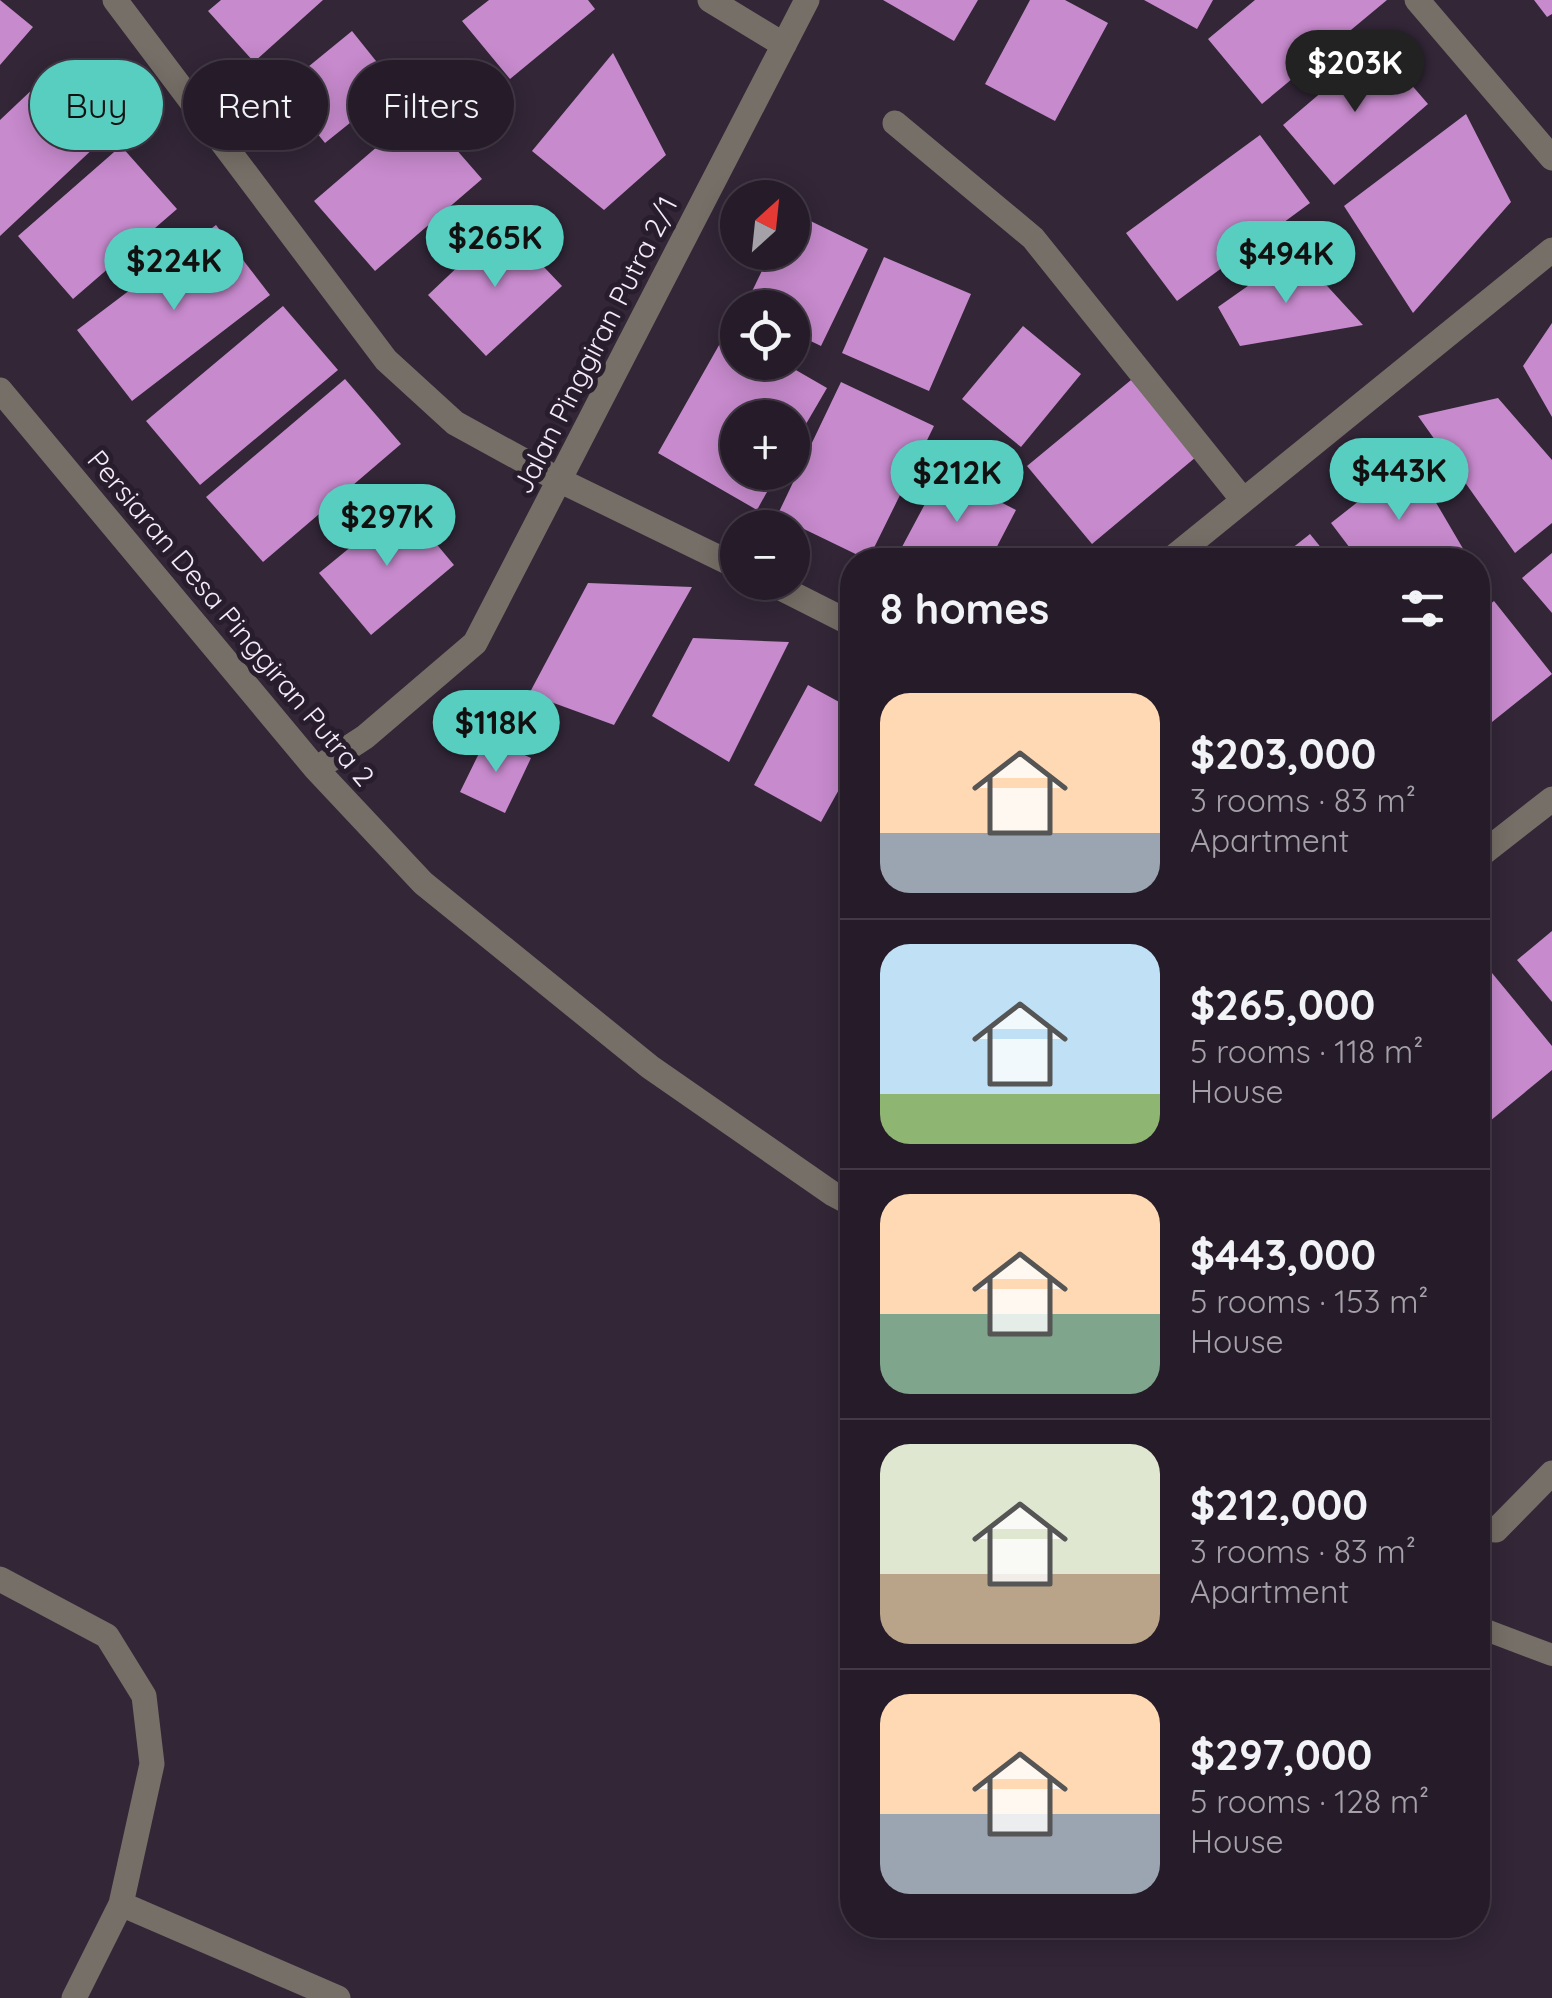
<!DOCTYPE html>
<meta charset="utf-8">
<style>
body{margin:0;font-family:Quicksand,sans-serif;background:#322935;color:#f1f3f6;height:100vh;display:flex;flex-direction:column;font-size:38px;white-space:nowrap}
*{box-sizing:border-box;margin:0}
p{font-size:32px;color:#a4a1a8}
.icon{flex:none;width:55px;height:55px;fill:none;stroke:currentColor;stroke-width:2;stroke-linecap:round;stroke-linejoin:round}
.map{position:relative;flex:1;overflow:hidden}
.drawer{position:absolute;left:840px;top:548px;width:650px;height:1390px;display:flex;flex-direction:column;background:#261c29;border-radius:40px;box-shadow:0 5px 25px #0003,0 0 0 2px #423a46}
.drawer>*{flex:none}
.banner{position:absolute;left:30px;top:60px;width:660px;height:90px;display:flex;gap:20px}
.needle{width:65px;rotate:27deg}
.buttons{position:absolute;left:720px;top:180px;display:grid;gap:20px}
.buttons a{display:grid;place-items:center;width:90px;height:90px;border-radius:50%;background:#261c29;box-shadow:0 5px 25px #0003,0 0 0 2px #423a46;font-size:50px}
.price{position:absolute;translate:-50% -85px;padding:0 22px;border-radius:35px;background:#58cec0;color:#111;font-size:32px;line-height:65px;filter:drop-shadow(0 2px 5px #0008)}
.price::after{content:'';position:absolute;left:50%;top:60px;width:30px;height:22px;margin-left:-15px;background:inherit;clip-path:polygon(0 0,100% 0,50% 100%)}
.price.active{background:#222;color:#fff}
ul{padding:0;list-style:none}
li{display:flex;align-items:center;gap:30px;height:250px;padding:0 40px}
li+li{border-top:2px solid #423a46}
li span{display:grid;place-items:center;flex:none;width:280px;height:200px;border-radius:30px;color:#555}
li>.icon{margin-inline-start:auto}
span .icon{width:120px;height:120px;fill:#fffc;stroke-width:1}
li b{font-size:42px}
h2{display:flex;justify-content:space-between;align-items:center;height:120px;padding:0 40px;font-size:42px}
.pill{padding:0 35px;border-radius:45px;background:#261c29;box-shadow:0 5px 25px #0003,0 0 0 2px #423a46;font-size:35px;line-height:90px}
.pill.active{background:#58cec0;color:#111}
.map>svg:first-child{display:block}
.building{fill:#c78acd}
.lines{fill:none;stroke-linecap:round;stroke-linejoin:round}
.service{stroke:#766f67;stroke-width:22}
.minor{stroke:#766f67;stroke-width:25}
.labels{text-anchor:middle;stroke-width:10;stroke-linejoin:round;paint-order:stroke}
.street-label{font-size:28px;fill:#f3ebf7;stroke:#281d2d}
</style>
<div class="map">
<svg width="1552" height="1998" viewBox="0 0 1552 1998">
<rect width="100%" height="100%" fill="#322637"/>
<!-- building -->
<path class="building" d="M0 0 33 27 0 65Z
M221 0H323L254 62 208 11Z
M489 0H588L595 9 510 79 462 21Z
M883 0H978L954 41Z
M1030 0H1065L1108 23 1055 121 985 84Z
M1144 0H1213L1197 29Z
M1255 0H1387L1262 104 1208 39Z
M1534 0H1552V14L1547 17Z
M352 31 396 86 325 143 281 89Z
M1377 45 1428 104 1334 185 1283 125Z
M613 53 666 155 604 210 532 151Z
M55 68 113 130 0 236V120Z
M421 109 482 179 375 271 314 201Z
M1466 114 1511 202 1413 313 1344 206Z
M1260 135 1310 203 1177 301 1126 233Z
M121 146 177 209 73 299 18 236Z
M792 212 868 249 821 346 792 332V308H744L771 252H792Z
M503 224 562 286 486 356 428 295Z
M216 225 270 295 132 401 77 330Z
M1296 252 1363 325 1240 346 1218 307Z
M884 257 971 294 929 391 842 353Z
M283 306 338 370 200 485 146 421Z
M1552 323V417L1523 366Z
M1023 326 1081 374 1021 447 962 399Z
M727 331 738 337V362H782L827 388 792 448V418H738V472H778L757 510 658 453Z
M345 379 401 444 263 562 206 497Z
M1131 380 1196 457 1092 544 1027 466Z
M841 382 934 426 868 560 777 516Z
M1498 398 1552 460V523L1515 553 1418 416Z
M1411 460 1465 552 1459 560H1359L1331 523Z
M942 472 1016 510 990 560H895Z
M403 504 454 565 371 635 319 573Z
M1310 534 1331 560H1277Z
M1552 553V613L1522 578Z
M588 583 692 587 614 725 529 694Z
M1494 601 1552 674 1492 722 1478 704V614Z
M693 638 789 642 729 762 652 716Z
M808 685 852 709V766L821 822 754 785Z
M487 737 531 758 505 813 460 792Z
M1552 931V1002L1517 960Z
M1492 973 1552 1046V1070L1490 1121 1478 1105V984Z"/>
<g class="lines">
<!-- service -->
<path class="service" d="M1478 1627 1552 1655"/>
<!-- minor -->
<path class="minor" d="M115 0 386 360 455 423 559 480 738 567
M710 0 784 45
M1417 0 1552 158
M895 123 1033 238 1243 500
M0 390 316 769 423 883 650 1067 833 1194 852 1204
M1170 560 1552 250
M769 582 852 624
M316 769 365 737 475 643 807 0
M1478 857 1552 799
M1478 1528 1496 1530 1552 1473
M0 1579 107 1636 144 1696 152 1764 121 1904 74 1998
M121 1904 338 1998"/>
</g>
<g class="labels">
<!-- street labels -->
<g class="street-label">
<text transform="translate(595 345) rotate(-63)" y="10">Jalan Pinggiran Putra 2/1</text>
<text transform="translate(231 618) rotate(50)" y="10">Persiaran Desa Pinggiran Putra 2</text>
</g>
</g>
</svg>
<div class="buttons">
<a><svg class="needle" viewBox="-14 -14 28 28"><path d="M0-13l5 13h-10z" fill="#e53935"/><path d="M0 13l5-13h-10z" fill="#a4a1a8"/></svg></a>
<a><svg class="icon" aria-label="locate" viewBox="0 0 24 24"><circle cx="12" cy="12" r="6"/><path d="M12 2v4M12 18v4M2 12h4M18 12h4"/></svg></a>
<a>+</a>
<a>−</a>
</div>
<b class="price active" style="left:1355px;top:115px">$203K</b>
<b class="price" style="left:495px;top:290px">$265K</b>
<b class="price" style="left:1286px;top:306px">$494K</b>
<b class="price" style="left:174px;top:313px">$224K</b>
<b class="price" style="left:1399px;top:523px">$443K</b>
<b class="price" style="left:957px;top:525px">$212K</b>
<b class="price" style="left:387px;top:569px">$297K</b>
<b class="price" style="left:496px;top:775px">$118K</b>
<div class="banner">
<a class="pill active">Buy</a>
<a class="pill">Rent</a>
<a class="pill">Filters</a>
</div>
<section class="drawer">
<h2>8 homes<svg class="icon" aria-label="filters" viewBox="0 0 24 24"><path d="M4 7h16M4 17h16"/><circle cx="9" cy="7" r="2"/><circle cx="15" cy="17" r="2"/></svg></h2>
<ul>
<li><span style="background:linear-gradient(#ffd9b3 70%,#9aa5b1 0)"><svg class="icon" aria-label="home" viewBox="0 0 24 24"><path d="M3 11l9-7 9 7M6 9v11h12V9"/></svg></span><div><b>$203,000</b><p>3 rooms · 83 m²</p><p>Apartment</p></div></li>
<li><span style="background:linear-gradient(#bfe0f5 75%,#8fb573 0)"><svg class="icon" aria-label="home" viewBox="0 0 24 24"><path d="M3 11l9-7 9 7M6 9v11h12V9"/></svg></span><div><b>$265,000</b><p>5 rooms · 118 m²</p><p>House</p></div></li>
<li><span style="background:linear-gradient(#ffd9b3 60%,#7fa58c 0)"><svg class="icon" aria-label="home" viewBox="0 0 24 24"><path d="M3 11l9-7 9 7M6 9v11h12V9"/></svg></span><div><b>$443,000</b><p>5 rooms · 153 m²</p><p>House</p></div></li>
<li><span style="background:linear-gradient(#dfe7d0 65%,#b9a48a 0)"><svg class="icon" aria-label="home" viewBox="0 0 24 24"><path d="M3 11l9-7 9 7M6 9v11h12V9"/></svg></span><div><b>$212,000</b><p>3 rooms · 83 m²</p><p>Apartment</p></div></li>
<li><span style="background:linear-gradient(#ffd9b3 60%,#9aa5b1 0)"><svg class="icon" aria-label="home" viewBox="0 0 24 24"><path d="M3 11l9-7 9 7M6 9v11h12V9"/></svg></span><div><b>$297,000</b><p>5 rooms · 128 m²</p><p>House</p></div></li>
</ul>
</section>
</div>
